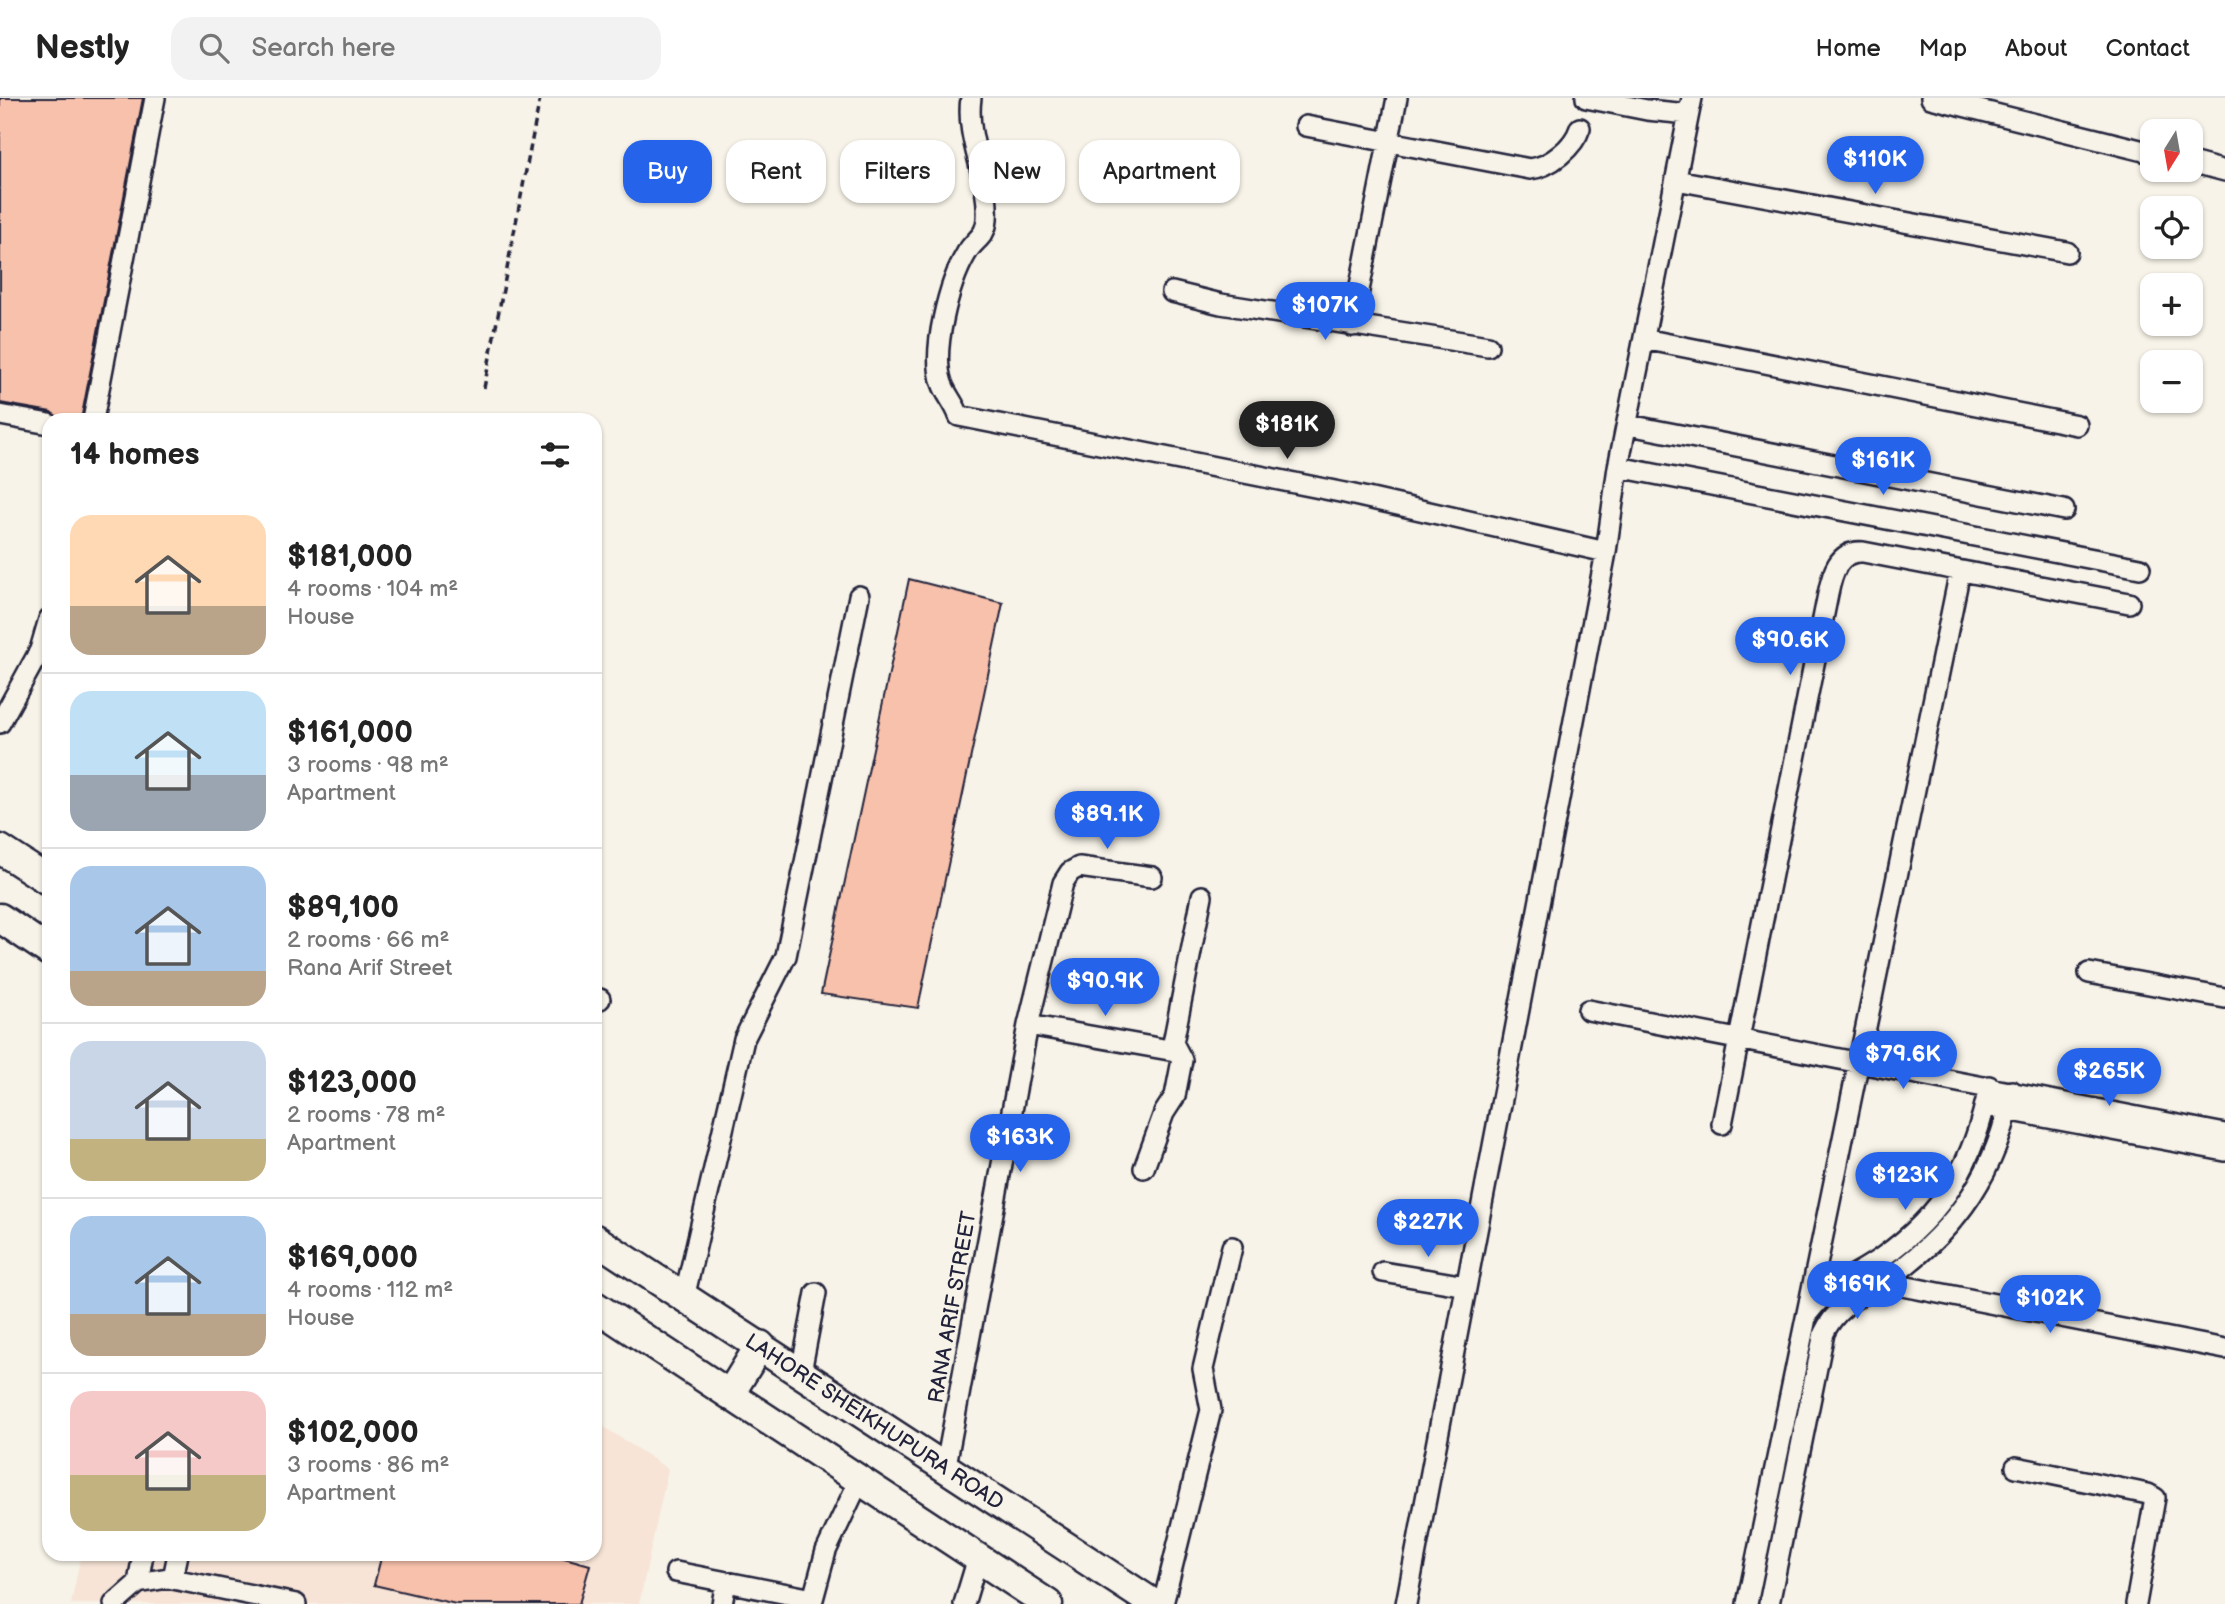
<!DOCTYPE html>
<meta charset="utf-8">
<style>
body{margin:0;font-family:"Balsamiq Sans",sans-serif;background:#f2f2f2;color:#222;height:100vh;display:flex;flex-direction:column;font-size:26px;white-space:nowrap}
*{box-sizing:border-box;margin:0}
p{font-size:23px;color:#767676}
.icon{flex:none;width:38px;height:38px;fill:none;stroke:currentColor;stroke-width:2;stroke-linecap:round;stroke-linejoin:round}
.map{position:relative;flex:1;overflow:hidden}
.side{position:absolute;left:42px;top:315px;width:560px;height:1148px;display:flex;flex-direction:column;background:#fff;border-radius:21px;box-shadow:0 2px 5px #0004}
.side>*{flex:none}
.top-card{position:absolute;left:623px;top:42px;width:665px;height:63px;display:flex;gap:14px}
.needle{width:46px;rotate:191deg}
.controls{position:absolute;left:2140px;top:21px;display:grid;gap:14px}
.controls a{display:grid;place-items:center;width:63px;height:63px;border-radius:14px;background:#fff;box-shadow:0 2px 5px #0004;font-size:35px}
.price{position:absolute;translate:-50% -60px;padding:0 16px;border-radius:24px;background:#2563eb;color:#fff;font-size:23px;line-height:46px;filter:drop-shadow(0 2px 4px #0008)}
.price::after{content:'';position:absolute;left:50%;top:42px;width:21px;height:16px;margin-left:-10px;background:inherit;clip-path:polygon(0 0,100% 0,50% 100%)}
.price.on{background:#222;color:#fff}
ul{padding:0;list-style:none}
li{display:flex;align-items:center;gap:21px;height:175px;padding:0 28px}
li+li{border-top:2px solid #e0e0e0}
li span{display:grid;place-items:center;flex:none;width:196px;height:140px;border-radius:21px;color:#555}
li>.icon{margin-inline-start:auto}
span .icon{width:84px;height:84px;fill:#fffc;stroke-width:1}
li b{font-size:30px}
h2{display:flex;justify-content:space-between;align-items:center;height:84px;padding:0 28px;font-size:30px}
.tag{padding:0 24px;border-radius:21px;background:#fff;box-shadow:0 2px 5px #0004;font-size:24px;line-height:63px}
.tag.on{background:#2563eb;color:#fff}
header{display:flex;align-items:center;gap:42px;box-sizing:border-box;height:98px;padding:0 35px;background:#fff;border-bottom:2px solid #e0e0e0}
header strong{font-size:33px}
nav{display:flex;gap:38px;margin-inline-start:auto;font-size:24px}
.search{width:490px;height:63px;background:#f2f2f2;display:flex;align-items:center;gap:18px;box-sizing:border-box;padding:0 24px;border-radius:21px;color:#767676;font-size:26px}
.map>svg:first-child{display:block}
.built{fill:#f7e4d6}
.building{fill:#f8c1ab;stroke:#22223b;stroke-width:2}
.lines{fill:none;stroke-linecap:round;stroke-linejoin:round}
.minor-casing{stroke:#22223b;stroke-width:24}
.highway-casing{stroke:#22223b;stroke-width:33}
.path{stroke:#22223b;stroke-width:3.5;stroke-dasharray:7 5;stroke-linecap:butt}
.minor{stroke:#f7f3e8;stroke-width:19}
.highway{stroke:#f7f3e8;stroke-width:28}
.labels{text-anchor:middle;stroke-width:5;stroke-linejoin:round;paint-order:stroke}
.street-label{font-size:21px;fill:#22223b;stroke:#f7f3e8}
</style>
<header>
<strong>Nestly</strong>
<div class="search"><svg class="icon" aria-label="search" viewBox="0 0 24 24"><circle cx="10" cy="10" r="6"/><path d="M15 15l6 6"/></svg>Search here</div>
<nav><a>Home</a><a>Map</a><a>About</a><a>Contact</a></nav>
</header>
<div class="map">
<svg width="2225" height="1506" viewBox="0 0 2225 1506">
<rect width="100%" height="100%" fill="#f7f3e8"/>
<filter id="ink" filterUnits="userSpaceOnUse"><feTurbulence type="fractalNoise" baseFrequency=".0143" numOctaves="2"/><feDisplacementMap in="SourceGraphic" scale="14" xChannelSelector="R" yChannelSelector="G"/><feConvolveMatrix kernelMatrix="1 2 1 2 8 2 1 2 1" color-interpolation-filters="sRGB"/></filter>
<g filter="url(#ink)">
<!-- built -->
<path class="built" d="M595 1323 668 1371 639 1506H71L81 1456H595Z"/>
<!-- building -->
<path class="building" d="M0 0H143L81 322H60L51 314 0 305Z
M909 481 1003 505 918 910 821 896Z
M382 1456H550L590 1467 579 1506H456L374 1487Z"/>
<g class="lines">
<defs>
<path id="minor" d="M971 0C965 42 990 80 987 121 986 140 974 141 966 156 949 185 931 253 942 285 946 297 954 304 959 318L1345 395 1606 454
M1586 0 1647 12 1688 16
M1931 0 2152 55
M1306 28 1530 71C1550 69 1574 49 1580 30
M2191 64 2225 73
M1676 82 2067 154
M1172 194 1221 206 1488 248
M1352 228 1397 0
M1644 241 2077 327
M0 317 49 326
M93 322 155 0
M1629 327 2064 412
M1618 369 2140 470
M0 625 40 552 49 521
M2089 875 2225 900
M595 900 600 901
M1588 912 2225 1036
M1028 927 1175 953
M1996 1010 2225 1053
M1722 1026 1828 496C1832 476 1838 452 1863 454L2129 505
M1144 1070 1164 1015 1175 998 1182 962 1173 945 1202 798
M1383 1174 1466 1188
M1882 1184 2225 1251
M684 1200 744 941 786 858 859 498
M1809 1214C1828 1188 1855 1178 1881 1160 1944 1116 1975 1063 1989 988
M801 1274 816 1195
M946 1367 1028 927 1063 785 1070 774 1079 769 1152 779
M2016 1369 2148 1396 2155 1400 2136 1506
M676 1474 813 1501 826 1453 859 1383
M173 1480 178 1456
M138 1485 143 1456
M114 1506 138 1485 168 1480 296 1506
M722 1506 726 1484
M964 1506 978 1460
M1163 1506 1211 1312 1203 1271 1232 1149
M1406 1506 1606 454 1618 369 1692 0
M1747 1506 1960 473
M1769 1506 1824 1235C1838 1205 1867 1195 1893 1177 1959 1129 1997 1072 2012 993"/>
<g id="highway">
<path d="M0 751 49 783"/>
<path d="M0 820 49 853"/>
<path id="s1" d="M595 1141 1154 1506"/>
<path d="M595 1208 1048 1506"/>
<path d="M730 1296 760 1247"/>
</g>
</defs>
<!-- minor casing -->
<use href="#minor" class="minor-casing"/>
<!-- highway casing -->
<use href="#highway" class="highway-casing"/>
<!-- path -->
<path class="path" d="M484 290 540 0"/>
<!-- minor -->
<use href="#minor" class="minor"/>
<!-- highway -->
<use href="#highway" class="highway"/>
</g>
</g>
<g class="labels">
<!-- street labels -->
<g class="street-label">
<text transform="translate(952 1209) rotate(-80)" y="7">RANA ARIF STREET</text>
<text dy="7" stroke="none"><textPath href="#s1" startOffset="334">LAHORE SHEIKHUPURA ROAD</textPath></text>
</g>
</g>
</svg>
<div class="controls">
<a><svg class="needle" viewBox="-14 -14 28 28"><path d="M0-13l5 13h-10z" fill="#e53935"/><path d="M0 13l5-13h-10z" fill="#767676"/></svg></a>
<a><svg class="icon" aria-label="locate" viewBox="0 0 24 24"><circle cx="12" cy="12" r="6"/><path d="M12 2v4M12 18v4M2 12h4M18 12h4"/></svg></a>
<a>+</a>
<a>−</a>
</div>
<b class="price" style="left:1875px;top:98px">$110K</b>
<b class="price" style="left:1325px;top:244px">$107K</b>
<b class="price on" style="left:1287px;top:363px">$181K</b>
<b class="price" style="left:1883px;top:399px">$161K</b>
<b class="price" style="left:1790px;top:579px">$90.6K</b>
<b class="price" style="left:1107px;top:753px">$89.1K</b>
<b class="price" style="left:1105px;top:920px">$90.9K</b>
<b class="price" style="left:1903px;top:993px">$79.6K</b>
<b class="price" style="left:2109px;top:1010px">$265K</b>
<b class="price" style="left:1020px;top:1076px">$163K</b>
<b class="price" style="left:1905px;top:1114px">$123K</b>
<b class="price" style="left:1428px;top:1161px">$227K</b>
<b class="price" style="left:1857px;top:1223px">$169K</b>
<b class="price" style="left:2050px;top:1237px">$102K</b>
<div class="top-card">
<a class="tag on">Buy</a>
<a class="tag">Rent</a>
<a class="tag">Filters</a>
<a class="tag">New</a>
<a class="tag">Apartment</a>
</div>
<section class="side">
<h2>14 homes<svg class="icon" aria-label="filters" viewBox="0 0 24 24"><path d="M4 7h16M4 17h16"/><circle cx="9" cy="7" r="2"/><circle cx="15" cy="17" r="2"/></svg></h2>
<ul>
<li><span style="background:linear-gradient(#ffd9b3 65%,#b9a48a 0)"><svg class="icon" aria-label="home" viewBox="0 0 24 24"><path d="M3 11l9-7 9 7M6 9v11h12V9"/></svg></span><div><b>$181,000</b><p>4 rooms · 104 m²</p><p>House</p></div></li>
<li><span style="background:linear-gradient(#bfe0f5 60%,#9aa5b1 0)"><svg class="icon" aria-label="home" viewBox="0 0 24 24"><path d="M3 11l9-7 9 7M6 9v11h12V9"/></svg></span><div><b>$161,000</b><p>3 rooms · 98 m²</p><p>Apartment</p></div></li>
<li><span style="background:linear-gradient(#a9c7e8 75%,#b9a48a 0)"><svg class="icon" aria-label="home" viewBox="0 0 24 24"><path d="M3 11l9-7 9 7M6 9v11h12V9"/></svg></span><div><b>$89,100</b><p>2 rooms · 66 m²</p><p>Rana Arif Street</p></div></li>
<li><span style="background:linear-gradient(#c9d6e8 70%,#c2b280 0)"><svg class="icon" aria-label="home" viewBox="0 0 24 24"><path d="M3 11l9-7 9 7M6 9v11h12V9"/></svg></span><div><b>$123,000</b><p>2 rooms · 78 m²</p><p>Apartment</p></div></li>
<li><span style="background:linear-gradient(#a9c7e8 70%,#b9a48a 0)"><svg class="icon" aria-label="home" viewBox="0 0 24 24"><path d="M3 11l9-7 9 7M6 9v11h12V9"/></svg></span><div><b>$169,000</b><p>4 rooms · 112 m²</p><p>House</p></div></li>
<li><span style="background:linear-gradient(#f6c9c9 60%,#c2b280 0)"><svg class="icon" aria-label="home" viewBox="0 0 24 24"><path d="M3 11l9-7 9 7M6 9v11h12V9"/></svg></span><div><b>$102,000</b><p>3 rooms · 86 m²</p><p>Apartment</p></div></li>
</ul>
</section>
</div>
